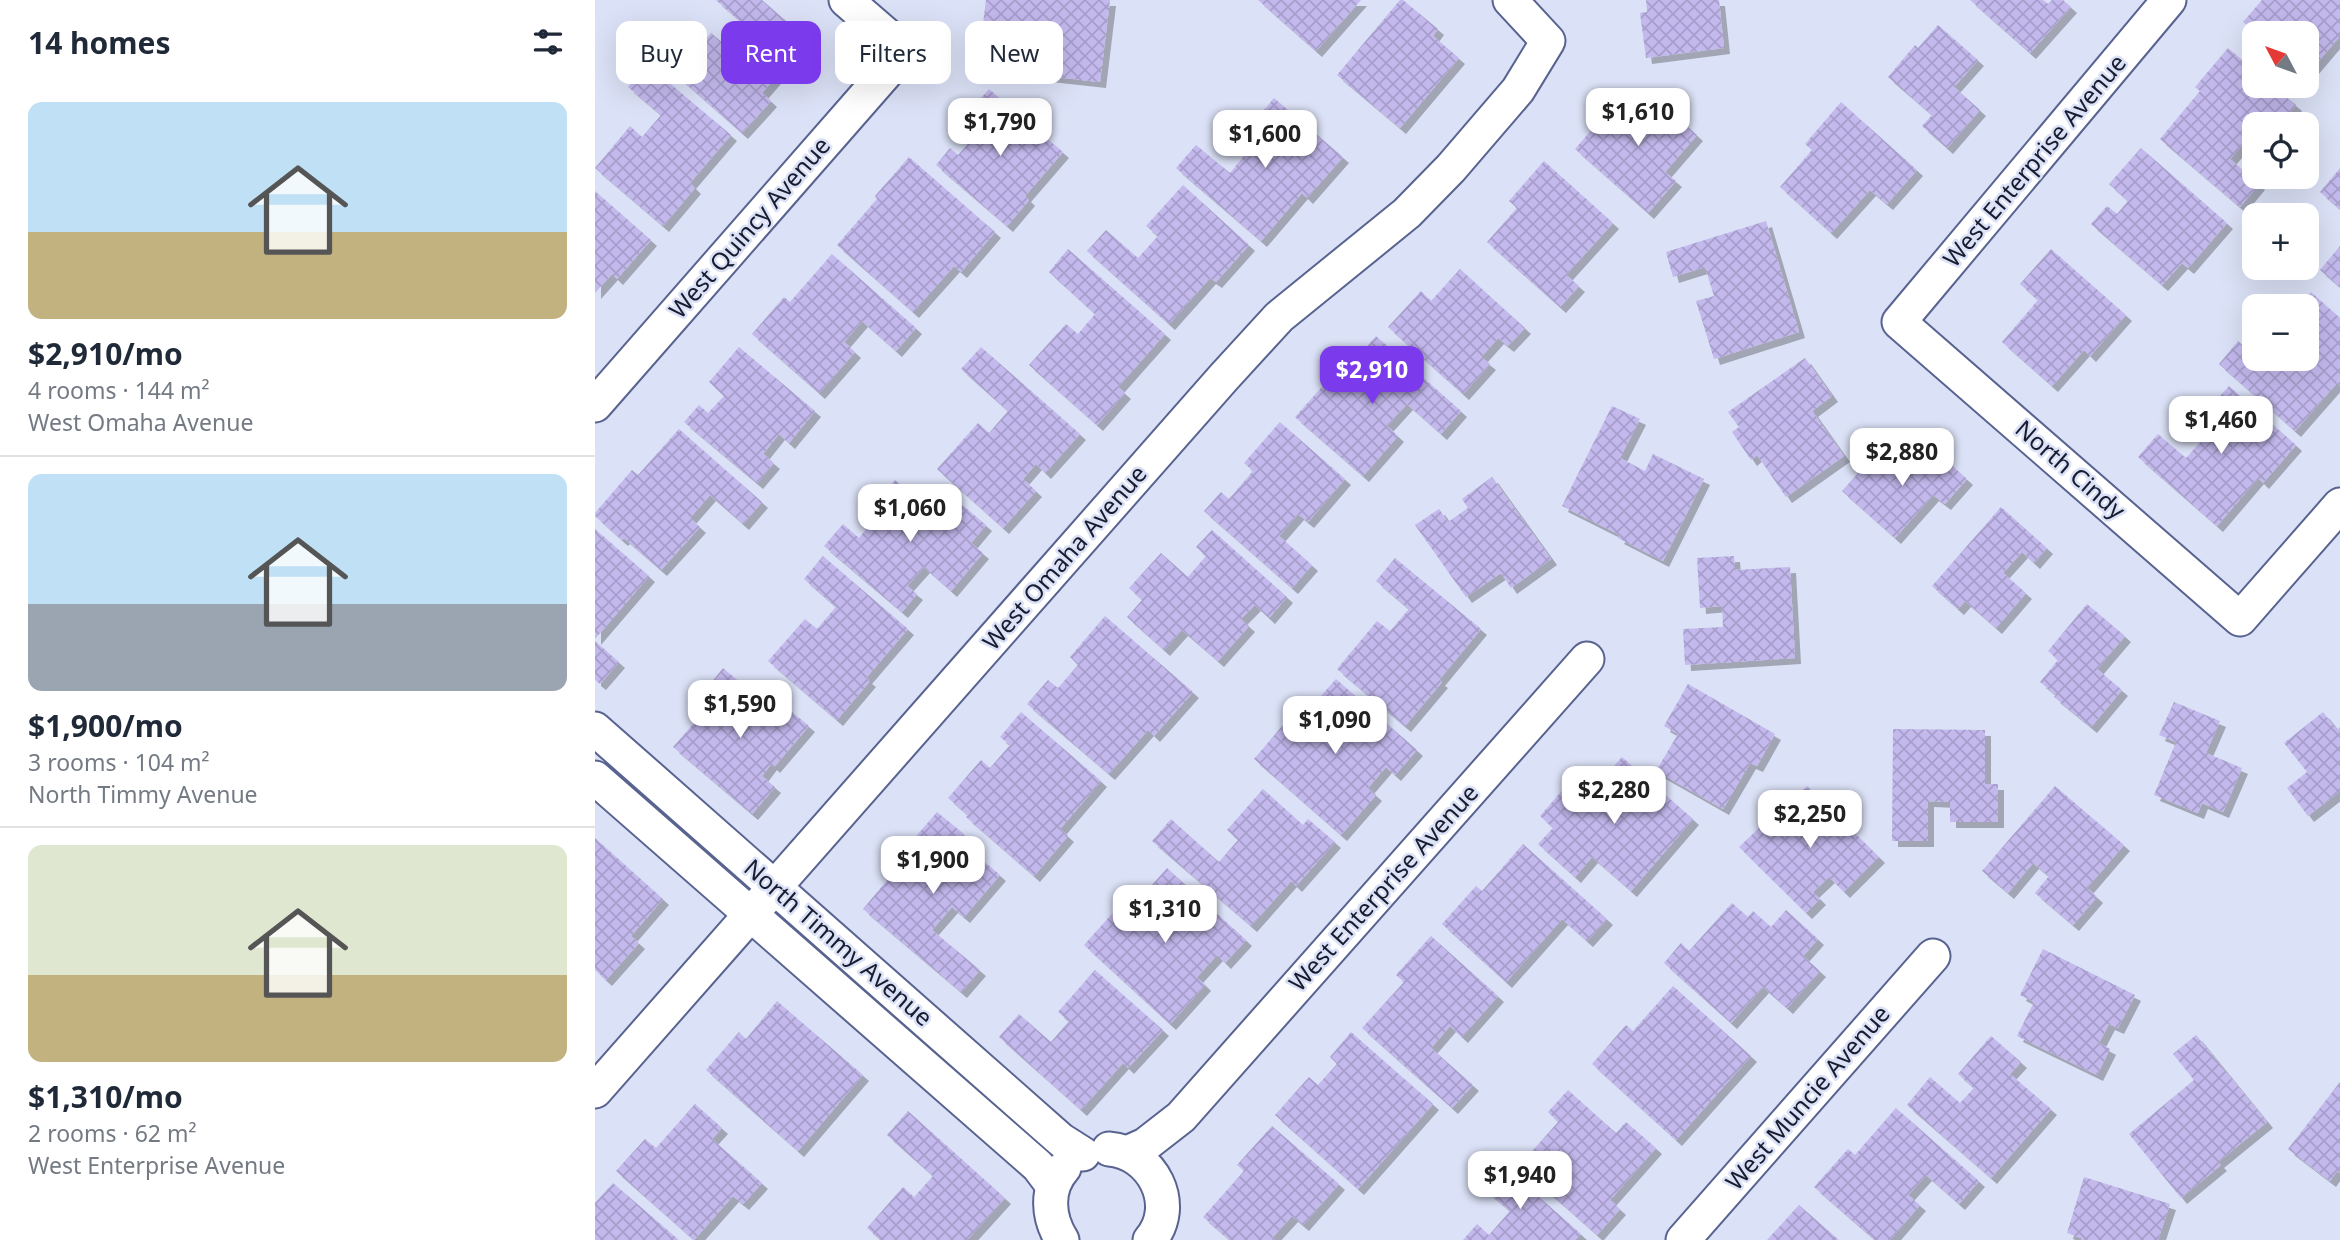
<!DOCTYPE html>
<meta charset="utf-8">
<style>
body{margin:0;font-family:"Noto Sans",sans-serif;background:#f6f6f7;color:#1f2937;height:100vh;display:flex;flex-direction:column;font-size:26px;white-space:nowrap}
*{box-sizing:border-box;margin:0}
p{font-size:23px;color:#747a83}
.icon{flex:none;width:38px;height:38px;fill:none;stroke:currentColor;stroke-width:2;stroke-linecap:round;stroke-linejoin:round}
.map{position:relative;flex:1;overflow:hidden}
.sheet{display:flex;flex-direction:column;background:#fff;width:595px}
.sheet>*{flex:none}
.banner{position:absolute;left:21px;top:21px;width:665px;height:63px;display:flex;gap:14px}
.needle{width:46px;rotate:311deg}
.tools{position:absolute;left:1647px;top:21px;display:grid;gap:14px}
.tools a{display:grid;place-items:center;width:77px;height:77px;border-radius:14px;background:#fff;box-shadow:0 7px 28px #0002;font-size:35px}
.price{position:absolute;translate:-50% -60px;padding:0 16px;border-radius:14px;background:#fff;color:#222;font-size:23px;line-height:46px;filter:drop-shadow(0 2px 4px #0008)}
.price::after{content:'';position:absolute;left:50%;top:42px;width:21px;height:16px;margin-left:-10px;background:inherit;clip-path:polygon(0 0,100% 0,50% 100%)}
.price.on{background:#7c3aed;color:#fff}
ul{padding:0;list-style:none}
li{display:grid;align-content:center;gap:14px;height:371px;padding:0 28px}
li+li{border-top:2px solid #e0e1e3}
li span{display:grid;place-items:center;height:217px;border-radius:14px;color:#555}
li>.icon{margin-inline-start:auto}
span .icon{width:126px;height:126px;fill:#fffc;stroke-width:1}
li b{font-size:30px}
h2{display:flex;justify-content:space-between;align-items:center;height:84px;padding:0 28px;font-size:30px}
.pill{padding:0 24px;border-radius:14px;background:#fff;box-shadow:0 7px 28px #0002;font-size:24px;line-height:63px}
.pill.on{background:#7c3aed;color:#fff}
main{display:flex;flex:1;min-height:0}
.map>svg:first-child{display:block}
.building{fill:url(#building-cross-hatch);filter:url(#shadow)}
.lines{fill:none;stroke-linecap:round;stroke-linejoin:round}
.minor-casing{stroke:#586390;stroke-width:37}
.minor{stroke:#fff;stroke-width:33}
.labels{text-anchor:middle;stroke-width:5;stroke-linejoin:round;paint-order:stroke}
.street-label{font-size:24px;fill:#181c2f;stroke:#dbe1f6}
</style>
<main>
<section class="sheet">
<h2>14 homes<svg class="icon" aria-label="filters" viewBox="0 0 24 24"><path d="M4 7h16M4 17h16"/><circle cx="9" cy="7" r="2"/><circle cx="15" cy="17" r="2"/></svg></h2>
<ul>
<li><span style="background:linear-gradient(#bfe0f5 60%,#c2b280 0)"><svg class="icon" aria-label="home" viewBox="0 0 24 24"><path d="M3 11l9-7 9 7M6 9v11h12V9"/></svg></span><div><b>$2,910/mo</b><p>4 rooms · 144 m²</p><p>West Omaha Avenue</p></div></li>
<li><span style="background:linear-gradient(#bfe0f5 60%,#9aa5b1 0)"><svg class="icon" aria-label="home" viewBox="0 0 24 24"><path d="M3 11l9-7 9 7M6 9v11h12V9"/></svg></span><div><b>$1,900/mo</b><p>3 rooms · 104 m²</p><p>North Timmy Avenue</p></div></li>
<li><span style="background:linear-gradient(#dfe7d0 60%,#c2b280 0)"><svg class="icon" aria-label="home" viewBox="0 0 24 24"><path d="M3 11l9-7 9 7M6 9v11h12V9"/></svg></span><div><b>$1,310/mo</b><p>2 rooms · 62 m²</p><p>West Enterprise Avenue</p></div></li>
</ul>
</section>
<div class="map">
<svg width="1745" height="1240" viewBox="0 0 1745 1240">
<defs>
<pattern id="building-cross-hatch" width="8" height="8" patternUnits="userSpaceOnUse" patternTransform="scale(1.75)"><rect width="8" height="8" fill="#c3b9ed"/><path d="M0 0l8 8M0 8l8-8" fill="none" stroke="#a79ecc"/></pattern>
<filter id="shadow"><feDropShadow dx="6" dy="6" stdDeviation="0" flood-color="#0004"/></filter>
</defs>
<rect width="100%" height="100%" fill="#dbe1f6"/>
<!-- building -->
<path class="building" d="M121 0H167L213 40 167 93 176 101 147 133 80 74 116 33 128 43 146 22Z
M391 0H515L505 82 397 70 403 26 388 24Z
M663 0H766L721 51Z
M805 0H808L843 29 838 36 864 58 805 128 742 75Z
M1051 0H1124L1129 48 1051 58 1045 13 1052 12Z
M1375 0H1448L1453 4 1457 0H1468L1476 7 1435 53Z
M1667 0H1745V36L1712 75V33H1662L1648 22Z
M1343 25 1383 60 1359 87 1385 110 1352 148 1327 126 1337 115 1293 77 1320 45 1323 48Z
M1633 48 1659 70V86H1678L1701 105 1685 124H1659V141L1654 137 1635 159 1664 184 1645 207 1565 139 1605 91 1600 87Z
M52 64 136 135 95 183 100 188 68 226 0 168 35 126 47 137 66 115 33 87Z
M394 89 468 152 430 196 434 200 412 226 341 165 355 148 363 155 379 137 363 124Z
M1053 92 1102 135 1070 172 1081 181 1053 213 980 149 1012 112 1015 115 1031 96 1042 105Z
M679 98 748 157 712 198 707 193 666 241 581 168 601 145 635 173 653 151 642 142Z
M1246 102 1322 170 1292 204 1275 190 1236 233 1185 187 1217 150 1210 144Z
M1546 148 1632 223 1593 268 1587 263 1567 285 1496 224 1512 206 1522 214 1533 201 1514 184Z
M314 157 400 232 366 272 359 266 318 312 242 245 282 199 280 196Z
M949 161 1018 223 971 275 984 286 965 307 892 242 922 208 914 201Z
M1745 168V209L1725 192Z
M588 185 654 245 621 282 615 278 574 324 492 251 511 230 543 258 563 236 551 226Z
M0 191 56 240 22 279 17 274 0 293Z
M1171 221 1204 332 1119 359 1101 301 1119 296 1110 267 1078 277 1071 252Z
M1745 246V287L1725 270Z
M473 249 570 334 523 387 530 393 502 425 434 365 471 324 483 334 500 314 454 272Z
M1456 249 1531 315 1495 356 1489 350 1457 386 1407 342 1443 300 1425 284Z
M237 254 321 328 301 351 267 321 249 342 260 352 224 393 157 334 189 297 195 302Z
M865 269 930 328 913 346 903 338 886 357 895 364 868 394 793 327 826 291 836 301Z
M1716 292 1745 318V386L1742 383 1700 431 1624 364 1643 341 1659 355V359H1664L1672 366 1678 359H1712V306H1703Z
M781 336 866 411 846 434 812 404 792 426 803 436 768 476 700 417 734 379 740 383Z
M144 347 220 411 194 443 184 434 168 454 179 463 162 483 89 422 104 405 113 413 129 396 114 382Z
M386 347 485 434 450 473 441 464 428 479 441 491 408 528 342 469 383 423 394 433 413 411 366 369Z
M1210 358 1237 396 1217 411 1249 456 1191 497 1162 455 1156 460 1137 432 1144 427 1133 412Z
M1634 386 1701 445 1668 483 1663 478 1622 526 1543 457 1563 434 1591 458 1609 438 1597 427Z
M1017 406 1045 419 1025 458 1050 471 1058 454 1109 479 1068 561 1023 538 1025 535 967 506Z
M685 422 750 479 713 522 703 514 684 536 717 565 697 588 609 511 626 492 634 499 658 471 649 463Z
M84 429 167 502 148 524 115 495 95 518 105 527 66 570 29 538 27 540 0 516V513L37 470 43 475Z
M1335 446 1372 479 1350 504 1338 495 1300 538 1247 491 1283 451 1309 474Z
M897 477 956 559 916 588 906 573 871 597 820 525 844 509 853 522 873 508 867 499Z
M300 480 337 512 353 493 391 525 376 543 388 553 356 591 329 567 312 586 322 594 307 612 229 546 248 524 264 538 277 522 269 516Z
M1406 507 1452 548 1439 563 1427 552 1408 573 1431 593 1401 628 1370 601 1363 609 1337 586Z
M0 529 54 576 0 639Z
M617 530 692 597 674 618 660 605 646 619 654 626 623 661 587 630 569 650 532 617 547 600 534 588 566 553 593 577 611 556 601 547Z
M228 556 313 629 271 678 275 681 242 720 173 661 210 619 222 629 241 607 209 579Z
M1139 556 1140 570 1195 567 1200 658 1090 665 1088 629 1128 627 1127 606 1105 608 1102 558Z
M800 558 886 629 844 680 847 682 810 726 742 669 782 621 795 631 814 609 781 581Z
M1492 604 1530 636 1502 669 1527 690 1496 727 1459 697 1461 695 1445 682 1463 660 1453 651Z
M510 616 598 692 559 736 553 730 514 774 432 704 453 680 463 688 483 665 475 657Z
M0 641 24 662 5 684 0 680Z
M128 668 178 710 185 702 214 726 179 767 176 764 167 776 180 787 157 814 78 747 118 701 108 693Z
M741 679 822 750 800 775 791 767 773 788 781 795 746 835 659 759 694 718 701 724Z
M1093 684 1180 734 1162 766 1155 763 1128 809 1061 771 1083 734 1069 726Z
M1579 702 1625 721 1611 753 1647 768 1628 812 1607 803 1603 813 1559 795 1581 742 1564 735Z
M426 712 506 781 465 829 473 836 439 876 371 817 373 815 353 798 386 760 395 768 415 745 405 737Z
M1728 712 1742 730 1745 727V791L1713 816 1692 788 1712 772 1689 743Z
M1298 729 1390 730V784H1403V822H1355V802L1333 801V841H1297Z
M1027 757 1098 819 1036 891 997 857 980 877 943 844 958 828 945 816 977 779 1004 803 1021 783 1011 775Z
M1212 786 1284 857 1249 892 1234 877 1218 892 1225 899 1211 913 1144 847 1165 827 1175 837 1191 821 1184 814Z
M1460 786 1529 845 1492 888 1502 897 1478 925 1440 893 1454 876 1438 863 1413 893 1387 871Z
M668 789 708 825 713 819 740 842 701 886 696 881 656 926 557 841 576 819 624 862 643 840 632 830Z
M342 812 369 834 364 840 405 875 369 917 357 907 337 930 385 970 366 992 268 909 309 860 304 856Z
M0 838 68 899 36 936 44 943 11 980 0 970Z
M928 844 1012 919 992 941 967 919 911 982 847 924 881 886 887 891Z
M572 868 651 940 630 963 622 955 602 977 610 985 575 1024 489 945 524 906 532 913Z
M1137 903 1153 917 1158 911 1176 927 1191 910 1223 939 1208 956 1225 971 1192 1008 1168 987 1136 1023 1069 963 1086 943 1094 951Z
M836 936 903 996 867 1037 855 1026 836 1048 878 1085 857 1108 767 1028 809 982 801 975Z
M1448 949 1540 995 1523 1028 1514 1024 1504 1043 1515 1049 1502 1075 1422 1036 1439 1002 1425 995Z
M500 970 568 1030 533 1068 528 1063 486 1110 404 1037 424 1014 456 1042 474 1021 463 1012Z
M1078 986 1156 1056 1081 1140 997 1064 1031 1025 1038 1031Z
M182 1001 268 1075 203 1151 111 1070 144 1032 151 1039Z
M756 1032 838 1104 763 1189 680 1115 714 1077 723 1085 742 1064 735 1057Z
M1601 1035 1672 1122 1623 1162 1626 1165 1586 1198 1534 1134 1599 1080 1578 1054Z
M1396 1036 1426 1062 1415 1074 1456 1109 1396 1178 1312 1105 1335 1077 1365 1103 1379 1088 1363 1074Z
M1745 1082V1173L1742 1171 1735 1181 1693 1149Z
M973 1090 1021 1133 1031 1122 1061 1148 1015 1200 1025 1209 1002 1235 924 1166 963 1122 953 1112Z
M100 1104 127 1128 117 1139 167 1183 148 1204 138 1196 99 1240 21 1171 50 1139 61 1148Z
M1301 1108 1384 1181 1364 1204 1331 1175 1313 1195 1325 1205 1295 1240H1280L1219 1187 1253 1149 1260 1155Z
M313 1111 410 1198 372 1240H286L272 1228 308 1187 319 1197 338 1176 292 1135Z
M677 1126 744 1184 708 1225 697 1216 677 1238 680 1240H635L608 1217 649 1171 642 1165Z
M901 1159 986 1234 980 1240H868L882 1224 894 1235 915 1211 881 1182Z
M1489 1177 1575 1204 1563 1240H1486V1238L1472 1233Z
M18 1183 84 1240H0V1203Z
M1204 1205 1244 1240H1172Z"/>
<g class="lines">
<defs>
<path id="minor" d="M1574 0 1304 322 1645 619 1745 505
M0 405 310 51 251 0
M0 729 466 1140 488 1154
M0 778 443 1166 458 1186
M0 1091 629 377 684 317 812 213 856 168 923 90 953 41 915 0
M514 1149C557 1152 585 1205 555 1240
M532 1153 550 1145 586 1117 992 659
M467 1240C453 1218 450 1189 469 1168
M1088 1240 1338 956"/>
</defs>
<!-- minor casing -->
<use href="#minor" class="minor-casing"/>
<!-- minor -->
<use href="#minor" class="minor"/>
</g>
<g class="labels">
<!-- street labels -->
<g class="street-label">
<text transform="translate(1440 161) rotate(-50)" y="8">West Enterprise Avenue</text>
<text transform="translate(155 228) rotate(-49)" y="8">West Quincy Avenue</text>
<text transform="translate(1475 470) rotate(41)" y="8">North Cindy</text>
<text transform="translate(470 558) rotate(-49)" y="8">West Omaha Avenue</text>
<text transform="translate(789 888) rotate(-48)" y="8">West Enterprise Avenue</text>
<text transform="translate(243 943) rotate(41)" y="8">North Timmy Avenue</text>
<text transform="translate(1213 1098) rotate(-49)" y="8">West Muncie Avenue</text>
</g>
</g>
</svg>
<div class="tools">
<a><svg class="needle" viewBox="-14 -14 28 28"><path d="M0-13l5 13h-10z" fill="#e53935"/><path d="M0 13l5-13h-10z" fill="#747a83"/></svg></a>
<a><svg class="icon" aria-label="locate" viewBox="0 0 24 24"><circle cx="12" cy="12" r="6"/><path d="M12 2v4M12 18v4M2 12h4M18 12h4"/></svg></a>
<a>+</a>
<a>−</a>
</div>
<b class="price" style="left:1043px;top:148px">$1,610</b>
<b class="price" style="left:405px;top:158px">$1,790</b>
<b class="price" style="left:670px;top:170px">$1,600</b>
<b class="price on" style="left:777px;top:406px">$2,910</b>
<b class="price" style="left:1626px;top:456px">$1,460</b>
<b class="price" style="left:1307px;top:488px">$2,880</b>
<b class="price" style="left:315px;top:544px">$1,060</b>
<b class="price" style="left:145px;top:740px">$1,590</b>
<b class="price" style="left:740px;top:756px">$1,090</b>
<b class="price" style="left:1019px;top:826px">$2,280</b>
<b class="price" style="left:1215px;top:850px">$2,250</b>
<b class="price" style="left:338px;top:896px">$1,900</b>
<b class="price" style="left:570px;top:945px">$1,310</b>
<b class="price" style="left:925px;top:1211px">$1,940</b>
<div class="banner">
<a class="pill">Buy</a>
<a class="pill on">Rent</a>
<a class="pill">Filters</a>
<a class="pill">New</a>
</div>
</div>
</main>
